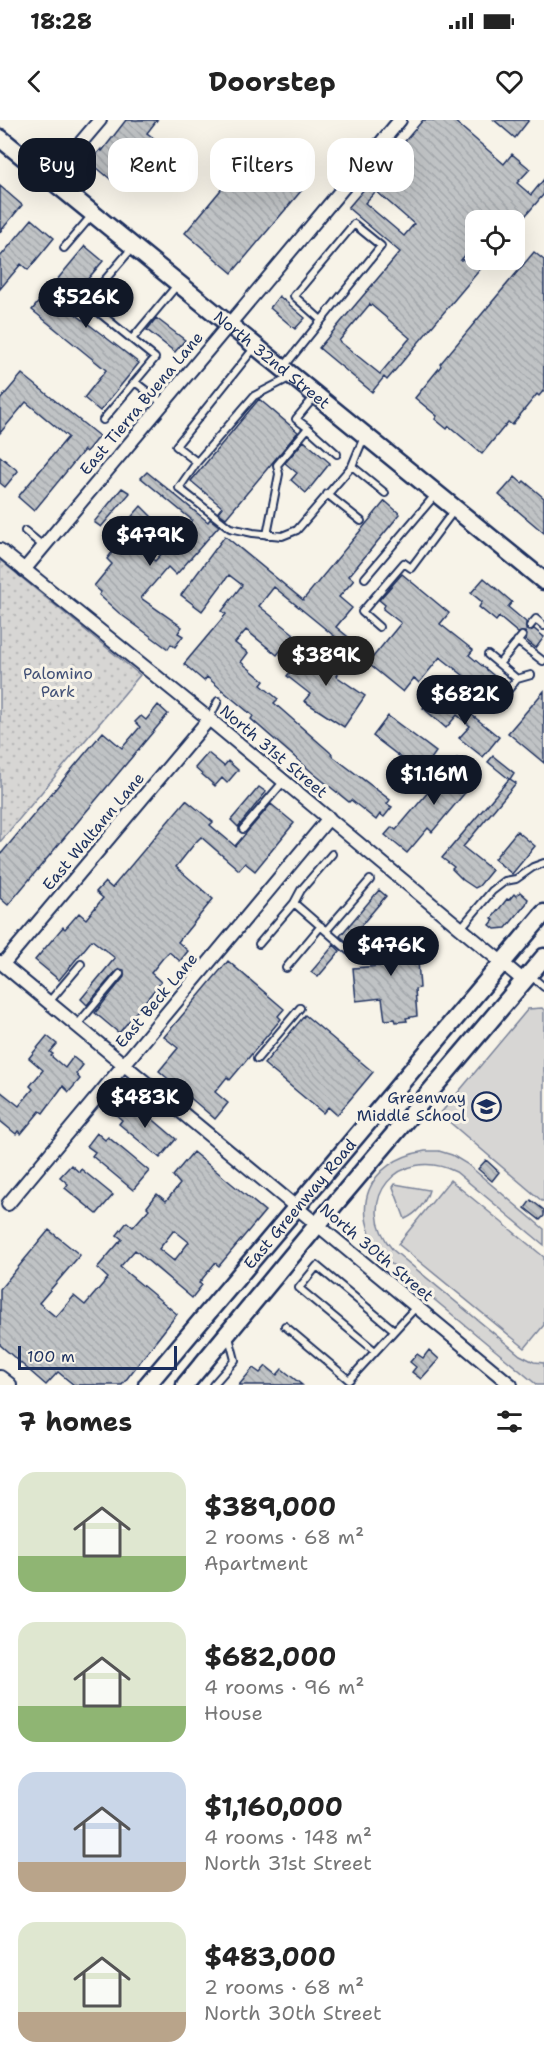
<!DOCTYPE html>
<meta charset="utf-8">
<style>
body{margin:0;font-family:"Shantell Sans",sans-serif;background:#f6f6f6;color:#222;height:100vh;display:flex;flex-direction:column;font-size:22px;white-space:nowrap}
*{box-sizing:border-box;margin:0}
p{font-size:20px;color:#767676}
.icon{flex:none;width:33px;height:33px;fill:none;stroke:currentColor;stroke-width:2;stroke-linecap:round;stroke-linejoin:round}
.map{position:relative;height:1265px;overflow:hidden}
.side{display:flex;flex-direction:column;background:#fff;flex:1}
.side>*{flex:none}
.top-card{position:absolute;left:18px;top:18px;width:508px;height:54px;display:flex;gap:12px}
.buttons{position:absolute;left:465px;top:90px;display:grid;gap:12px}
.buttons a{display:grid;place-items:center;width:60px;height:60px;border-radius:12px;background:#fff;box-shadow:0 6px 24px #0002;font-size:30px}
.scale{position:absolute;left:18px;bottom:15px;width:159px;box-sizing:border-box;padding-left:6px;border:3px solid #1b2f5e;border-top:0;font-size:16px;line-height:21px;white-space:nowrap;color:#1b2f5e;-webkit-text-stroke:4px #f7f3e8;paint-order:stroke}
.price{position:absolute;translate:-50% -51px;padding:0 14px;border-radius:21px;background:#111827;color:#fff;font-size:20px;line-height:39px;filter:drop-shadow(0 2px 3px #0008)}
.price::after{content:'';position:absolute;left:50%;top:36px;width:18px;height:14px;margin-left:-9px;background:inherit;clip-path:polygon(0 0,100% 0,50% 100%)}
.price.active{background:#222;color:#fff}
ul{padding:0;list-style:none}
li{display:flex;align-items:center;gap:18px;height:150px;padding:0 18px}
li span{display:grid;place-items:center;flex:none;width:168px;height:120px;border-radius:18px;color:#555}
li>.icon{margin-inline-start:auto}
span .icon{width:72px;height:72px;fill:#fffc;stroke-width:1}
li b{font-size:26px}
h2{display:flex;justify-content:space-between;align-items:center;height:72px;padding:0 18px;font-size:26px}
.tag{padding:0 21px;border-radius:18px;background:#fff;box-shadow:0 6px 24px #0002;font-size:21px;line-height:54px}
.tag.active{background:#111827;color:#fff}
.status{display:flex;justify-content:space-between;align-items:center;height:42px;padding:0 30px;background:#fff;direction:ltr}
.status svg{height:16px;fill:currentColor}
header{display:flex;justify-content:space-between;align-items:center;height:78px;padding:0 18px;background:#fff;font-size:27px;font-weight:700}
.map>svg:first-child{display:block}
.green{fill:url(#green-dots);stroke:#798299;stroke-width:1.5}
.pitch{fill:#d7d6d4;stroke:#798299;stroke-width:1.5}
.building{fill:url(#building-back-hatch);stroke:#1b2f5e;stroke-width:1.5;fill-rule:evenodd}
.lines{fill:none;stroke-linecap:round;stroke-linejoin:round}
.service-casing{stroke:#1b2f5e;stroke-width:10}
.minor-casing{stroke:#1b2f5e;stroke-width:16}
.tertiary-casing{stroke:#1b2f5e;stroke-width:18}
.secondary-casing{stroke:#1b2f5e;stroke-width:21}
.service{stroke:#f7f3e8;stroke-width:6}
.minor{stroke:#f7f3e8;stroke-width:12}
.tertiary{stroke:#f7f3e8;stroke-width:14}
.secondary{stroke:#f7f3e8;stroke-width:16}
.labels{text-anchor:middle;stroke-width:6;stroke-linejoin:round;paint-order:stroke}
.street-label{font-size:16px;fill:#1b2f5e;stroke:#f7f3e8}
.park-label{font-size:16px;fill:#415076;stroke:#f7f3e8}
.poi-label{font-size:16px;fill:#1b2f5e;stroke:#f7f3e8;text-anchor:end}
</style>
<div class="status"><b>18:28</b><svg viewBox="0 0 49 12"><path d="M0 12V9h3v3zM5 12V6h3v6zM10 12V3h3v9zM15 12V0h3v12zM26 1h20v11H26zM47 4h2v5h-2z"/></svg></div>
<header><svg class="icon" aria-label="back" viewBox="0 0 24 24"><path d="M15 5l-7 7 7 7"/></svg>Doorstep<svg class="icon" aria-label="heart" viewBox="0 0 24 24"><path d="M12 20l-8-8c-3-5 5-10 8-4 3-6 11-1 8 4z"/></svg></header>
<div class="map">
<svg width="544" height="1265" viewBox="0 0 544 1265">
<defs>
<pattern id="green-dots" width="8" height="8" patternUnits="userSpaceOnUse" patternTransform="scale(1.5)"><rect width="8" height="8" fill="#d7d6d4"/><path d="M2 2h.1M6 6h.1" fill="none" stroke="#b8b8b8" stroke-width="1.8" stroke-linecap="round"/></pattern>
<pattern id="building-back-hatch" width="6" height="6" patternUnits="userSpaceOnUse" patternTransform="scale(1.5)"><rect width="6" height="6" fill="#c0c3c5"/><path d="M-1 5l2 2M0 0l6 6M5-1l2 2" fill="none" stroke="#a4a8ac"/></pattern>
</defs>
<rect width="100%" height="100%" fill="#f7f3e8"/>
<filter id="ink" filterUnits="userSpaceOnUse"><feTurbulence type="fractalNoise" baseFrequency=".0167" numOctaves="2"/><feDisplacementMap in="SourceGraphic" scale="12" xChannelSelector="R" yChannelSelector="G"/><feConvolveMatrix kernelMatrix="1 2 1 2 8 2 1 2 1" color-interpolation-filters="sRGB"/></filter>
<g filter="url(#ink)">
<!-- green -->
<path class="green" d="M0 440 140 555 0 722Z"/>
<!-- pitch -->
<path class="pitch" d="M542 888 544 890V1081H542L440 994 528 889Z
M425 1031H439L452 1035 467 1044 544 1109V1125L456 1052C399 1024 351 1081 393 1130L520 1235 534 1242 544 1243V1265H537L383 1137C348 1089 367 1041 425 1031Z
M450 1060 544 1137V1205L525 1228 398 1124Z
M395 1064 429 1070C425 1084 418 1093 405 1099L393 1067Z"/>
<!-- building -->
<path class="building" d="M126 0H157L147 13 155 19 144 32 142 30 115 63 90 42 101 29 102 31Z
M423 0H453L504 44 512 34 530 49 517 63 531 75 544 59V74L514 109V100H476V123L461 140H488L387 260 384 257 372 272 319 228 400 132 348 88ZM376 71 414 104 404 116 365 83ZM370 184 410 218 380 254 339 221Z
M494 0H529L515 18Z
M264 18 312 58 232 153 185 113Z
M0 66 22 85 0 112Z
M32 99 54 118 28 150 21 144 0 169V137Z
M85 126 103 141 65 186 139 243 100 291 84 278 106 250 32 190Z
M534 132 544 140V270L539 276 537 274 512 305 508 302 482 334 449 306 447 309 435 299 437 296 415 278 441 246 440 244Z
M279 176 305 198 295 209 270 188Z
M156 198 185 220 175 232 147 210Z
M22 254 99 316 86 332 84 330 34 391 18 377 68 317 26 282 0 313V280Z
M259 279 298 312 226 398 218 392 222 387 191 361Z
M304 321 330 343 306 373 291 360 297 353 285 343Z
M0 336 18 351 5 367 0 363Z
M147 352 208 402 210 399 219 406 176 455 168 447 141 478 182 507 178 513 183 516 175 527 171 524 168 529 119 493 99 475 101 472 94 466 112 444 107 439 126 414 120 410 141 386 158 403 138 427 155 441 192 400 141 358Z
M515 357 522 363 524 361 544 378V413L499 375Z
M122 368 130 373 101 407 94 402Z
M385 381 400 394 349 456 354 460 339 477 352 488 336 507 373 537 401 503 383 489 385 485 379 480 402 454 449 493 440 504 473 530 469 535 504 564 492 578 440 537 419 563 414 558 403 572 274 467 259 486 294 514 277 535 246 510 235 523 248 533 241 542 264 561 261 565 278 579 274 583 332 634 331 635 390 680 387 684 392 687 384 697 380 694 376 700 351 680 349 682 313 653 251 599 253 596 229 576 207 557 204 561 184 544 226 494 222 491 242 465 229 455 202 491 181 475 225 416 303 480Z
M484 458 512 482 508 487 526 502V510L530 511 534 509 544 517 536 528 526 520 527 515 525 512 518 513 499 497 496 501 479 487 482 482 471 473Z
M315 522 329 533 323 540 339 553 336 556 365 576 344 607 304 581 310 574 287 556Z
M544 571V643L508 613Z
M451 578 499 617 483 637 459 618 470 606 457 595 446 608 423 588 428 582 440 592Z
M158 585 168 594 8 785 0 778V735L103 612 122 628 140 607 135 602 141 596 146 600Z
M388 596 436 632 421 653 373 616Z
M208 633 224 646 228 641 238 650 227 663 222 658 215 666 195 648Z
M493 636 514 653 510 659 516 663 463 727 492 750 479 766 475 768 463 760 452 749 454 747 442 738 509 659 488 642Z
M457 638 479 656 432 712 428 708 407 733 385 715 392 707 396 710Z
M259 667 266 672 238 707 231 700Z
M186 680 213 702 210 705 235 726 271 684 294 703 255 751 245 743 239 750 201 717 195 723 176 747 213 779 178 822 188 831 180 841 169 832 163 838 151 853 161 862 119 913 95 893 124 857V850L120 849 116 851 87 885 81 879 115 838 92 820 59 860 35 840 63 807 65 809 79 793 86 799 103 778 96 772 105 762 112 768Z
M517 711 535 726 512 754 494 739Z
M379 770 386 776 347 822 340 816Z
M520 772 528 779 526 784 506 808 495 809 490 805 494 800 492 798 507 779 509 780 514 774 516 776Z
M398 809V813L409 812 412 842 418 841 420 868 415 869 417 896 406 898 407 901 396 902 395 899 385 900 382 878 356 881 353 848 379 846 376 815 389 814 388 810Z
M334 825 340 831 318 857 311 852Z
M228 841 284 889 278 896 281 899 230 960 227 957 215 972 228 983 215 999 159 951 178 928 164 917Z
M305 895 373 952 337 995 328 987 323 993 264 944Z
M47 916 57 924 50 932 53 934 51 936 65 948 73 937 83 945 76 954 80 959 69 972 63 966 43 993 40 991 21 1014 18 1011 16 1014 0 1001V971L19 986 33 969 30 966 43 950 29 938Z
M124 981 132 987 135 984 176 1019 160 1038 119 1004 122 1000 114 993Z
M97 1013 105 1020 108 1017 149 1051 133 1070 92 1036 95 1032 87 1026Z
M193 1032 265 1091 219 1146 215 1143 199 1163 202 1165 192 1178 135 1130 120 1147 177 1194 122 1265H74L58 1252 46 1265 0 1225V1169L49 1110 80 1135 39 1183 56 1197 74 1176 85 1185 108 1158 97 1148 122 1119 117 1115 127 1102 133 1107 149 1089 147 1087 157 1074 166 1081 180 1064 173 1056ZM174 1110 189 1122 174 1141 159 1129Z
M486 1040 499 1052 492 1061 478 1049Z
M71 1045 79 1052 81 1049 113 1075 97 1094 65 1068 68 1064 60 1057Z
M531 1080 544 1090V1096L540 1100 525 1088Z
M429 1230 439 1239 421 1259 412 1252 416 1247 410 1242 417 1234 423 1238Z
M266 1246 277 1255 282 1249 302 1265H239L253 1248 260 1253Z"/>
<g class="lines">
<defs>
<path id="service" d="M64 128 93 94
M132 219 178 164
M255 227 176 326 197 342 254 276 289 258
M283 248 381 126 354 104 294 176 321 200
M135 262 162 283
M103 300 155 238 86 182 133 127
M308 308 337 334
M364 317 352 346 385 373
M197 342 179 368 230 408 253 413 282 416 297 410 352 346
M327 374 361 401
M25 411 43 426
M267 415 279 354 277 345 308 308 296 299 316 275
M365 458 436 374
M530 506 536 499 544 506
M379 507 362 492 404 443 411 448 455 389
M517 521 543 541
M488 535 517 559 531 555
M499 544 522 516
M460 567 475 581 490 586 499 581 517 559
M209 599 218 581
M243 709 284 661
M294 783 301 770 332 734
M461 808 492 771 505 761 516 759 533 747 544 743
M326 811 370 760
M259 824 294 783 349 831
M286 848 321 806
M531 856 544 867
M49 882 81 844
M77 905 120 854
M257 939 300 888
M285 1206 349 1260 416 1187
M375 1231 299 1168 317 1146 394 1210
M213 1265 235 1240 229 1217"/>
<path id="minor" d="M50 59 100 0
M0 430 209 599 524 861
M24 450 400 0
M0 842 511 1265
M3 844 209 599
M8 1084 329 698"/>
<path id="tertiary" d="M0 1258 9 1265"/>
<g id="secondary">
<path id="s1" d="M0 18 544 461"/>
<path id="s2" d="M147 1265 544 793"/>
<path d="M185 1265 318 1104 544 837"/>
</g>
</defs>
<!-- service casing -->
<use href="#service" class="service-casing"/>
<!-- minor casing -->
<use href="#minor" class="minor-casing"/>
<!-- tertiary casing -->
<use href="#tertiary" class="tertiary-casing"/>
<!-- secondary casing -->
<use href="#secondary" class="secondary-casing"/>
<!-- service -->
<use href="#service" class="service"/>
<!-- minor -->
<use href="#minor" class="minor"/>
<!-- tertiary -->
<use href="#tertiary" class="tertiary"/>
<!-- secondary -->
<use href="#secondary" class="secondary"/>
</g>
</g>
<!-- icons -->
<defs>
<symbol id="school-ring" viewBox="-11 -11 22 22"><circle r="9.5" fill="#f7f3e8" stroke="#1b2f5e" stroke-width="1.5"/><path d="M0-5L7-2L0 1L-7-2ZM-4 1L0 2.5L4 1V4Q0 6-4 4Z" fill="#1b2f5e"/></symbol>
</defs>
<g fill-rule="evenodd">
<use href="#school-ring" x="470" y="970" width="33" height="33"/>
</g>
<g class="labels">
<!-- street labels -->
<g class="street-label">
<text dy="6" stroke="none"><textPath href="#s1" startOffset="351">North 32nd Street</textPath></text>
<text transform="translate(141 283) rotate(-50)" y="6">East Tierra Buena Lane</text>
<text transform="translate(274 631) rotate(40)" y="6">North 31st Street</text>
<text transform="translate(93 711) rotate(-50)" y="6">East Waltann Lane</text>
<text transform="translate(156 880) rotate(-50)" y="6">East Beck Lane</text>
<text dy="6" stroke="none"><textPath href="#s2" startOffset="237">East Greenway Road</textPath></text>
<text transform="translate(377 1132) rotate(40)" y="6">North 30th Street</text>
</g>
<!-- park labels -->
<g class="park-label">
<text x="58" y="559">Palomino<tspan x="58" dy="18">Park</tspan></text>
</g>
<!-- poi labels -->
<g class="poi-label">
<text x="466" y="983">Greenway<tspan x="466" dy="18">Middle School</tspan></text>
</g>
</g>
</svg>
<div class="buttons">
<a><svg class="icon" aria-label="locate" viewBox="0 0 24 24"><circle cx="12" cy="12" r="6"/><path d="M12 2v4M12 18v4M2 12h4M18 12h4"/></svg></a>
</div>
<div class="scale">100 m</div>
<b class="price" style="left:86px;top:209px">$526K</b>
<b class="price" style="left:150px;top:447px">$479K</b>
<b class="price active" style="left:326px;top:567px">$389K</b>
<b class="price" style="left:465px;top:606px">$682K</b>
<b class="price" style="left:434px;top:686px">$1.16M</b>
<b class="price" style="left:391px;top:857px">$476K</b>
<b class="price" style="left:145px;top:1009px">$483K</b>
<div class="top-card">
<a class="tag active">Buy</a>
<a class="tag">Rent</a>
<a class="tag">Filters</a>
<a class="tag">New</a>
</div>
</div>
<section class="side">
<h2>7 homes<svg class="icon" aria-label="filters" viewBox="0 0 24 24"><path d="M4 7h16M4 17h16"/><circle cx="9" cy="7" r="2"/><circle cx="15" cy="17" r="2"/></svg></h2>
<ul>
<li><span style="background:linear-gradient(#dfe7d0 70%,#8fb573 0)"><svg class="icon" aria-label="home" viewBox="0 0 24 24"><path d="M3 11l9-7 9 7M6 9v11h12V9"/></svg></span><div><b>$389,000</b><p>2 rooms · 68 m²</p><p>Apartment</p></div></li>
<li><span style="background:linear-gradient(#dfe7d0 70%,#8fb573 0)"><svg class="icon" aria-label="home" viewBox="0 0 24 24"><path d="M3 11l9-7 9 7M6 9v11h12V9"/></svg></span><div><b>$682,000</b><p>4 rooms · 96 m²</p><p>House</p></div></li>
<li><span style="background:linear-gradient(#c9d6e8 75%,#b9a48a 0)"><svg class="icon" aria-label="home" viewBox="0 0 24 24"><path d="M3 11l9-7 9 7M6 9v11h12V9"/></svg></span><div><b>$1,160,000</b><p>4 rooms · 148 m²</p><p>North 31st Street</p></div></li>
<li><span style="background:linear-gradient(#dfe7d0 75%,#b9a48a 0)"><svg class="icon" aria-label="home" viewBox="0 0 24 24"><path d="M3 11l9-7 9 7M6 9v11h12V9"/></svg></span><div><b>$483,000</b><p>2 rooms · 68 m²</p><p>North 30th Street</p></div></li>
</ul>
</section>
